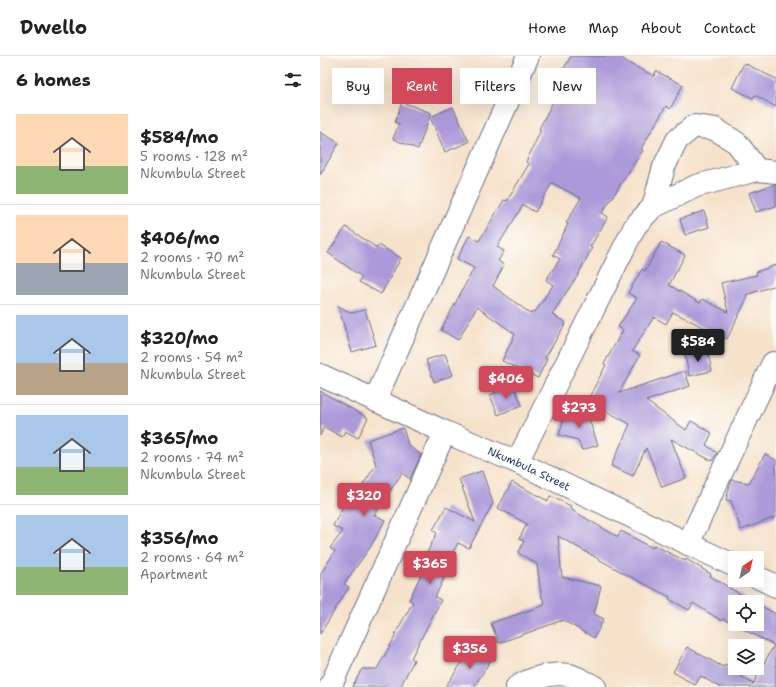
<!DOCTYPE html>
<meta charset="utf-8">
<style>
body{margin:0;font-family:"Shantell Sans",sans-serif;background:#f6f6f6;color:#222;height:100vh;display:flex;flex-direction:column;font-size:15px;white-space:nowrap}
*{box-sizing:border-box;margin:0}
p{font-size:13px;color:#767676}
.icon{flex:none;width:22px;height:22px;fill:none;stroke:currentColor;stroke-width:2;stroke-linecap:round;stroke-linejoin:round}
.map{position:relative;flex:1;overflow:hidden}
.details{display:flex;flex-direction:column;background:#fff;width:320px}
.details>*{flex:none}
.guide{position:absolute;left:12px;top:12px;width:380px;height:36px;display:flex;gap:8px}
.needle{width:26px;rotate:35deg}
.controls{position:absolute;left:408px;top:495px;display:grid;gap:8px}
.controls a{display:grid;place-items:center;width:36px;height:36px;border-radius:0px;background:#fff;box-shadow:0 4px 16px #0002;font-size:20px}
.price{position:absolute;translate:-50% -34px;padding:0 9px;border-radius:4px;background:#d1495b;color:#fff;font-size:13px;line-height:26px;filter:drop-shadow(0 1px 2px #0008)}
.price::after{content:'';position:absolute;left:50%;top:24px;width:12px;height:9px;margin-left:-6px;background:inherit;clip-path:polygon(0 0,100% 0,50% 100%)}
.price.on{background:#222;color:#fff}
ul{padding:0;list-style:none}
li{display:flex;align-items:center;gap:12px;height:100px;padding:0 16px}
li+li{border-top:1px solid #e0e0e0}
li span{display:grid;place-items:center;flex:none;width:112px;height:80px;border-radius:0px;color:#555}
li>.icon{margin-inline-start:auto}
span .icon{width:48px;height:48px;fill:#fffc;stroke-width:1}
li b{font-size:17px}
h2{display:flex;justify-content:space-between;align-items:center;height:48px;padding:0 16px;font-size:17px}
.pill{padding:0 14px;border-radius:0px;background:#fff;box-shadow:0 4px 16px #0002;font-size:14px;line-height:36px}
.pill.on{background:#d1495b;color:#fff}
header{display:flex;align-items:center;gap:24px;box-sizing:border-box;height:56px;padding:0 20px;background:#fff;border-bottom:1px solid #e0e0e0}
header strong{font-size:19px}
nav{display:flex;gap:22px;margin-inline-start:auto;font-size:14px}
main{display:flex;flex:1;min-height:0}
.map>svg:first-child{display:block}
.building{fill:#ab99d9;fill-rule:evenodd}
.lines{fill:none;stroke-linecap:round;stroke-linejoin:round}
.minor-casing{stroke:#686e84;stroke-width:24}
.minor{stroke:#fff;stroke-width:22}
.labels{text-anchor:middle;stroke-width:3.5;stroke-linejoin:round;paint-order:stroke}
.street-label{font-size:11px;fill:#1b2f5e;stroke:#fdfcf7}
</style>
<header>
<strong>Dwello</strong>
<nav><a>Home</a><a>Map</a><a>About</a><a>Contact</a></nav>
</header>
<main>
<section class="details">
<h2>6 homes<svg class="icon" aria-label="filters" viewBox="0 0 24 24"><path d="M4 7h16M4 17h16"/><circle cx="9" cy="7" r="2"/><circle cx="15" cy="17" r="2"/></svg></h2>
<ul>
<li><span style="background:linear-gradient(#ffd9b3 65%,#8fb573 0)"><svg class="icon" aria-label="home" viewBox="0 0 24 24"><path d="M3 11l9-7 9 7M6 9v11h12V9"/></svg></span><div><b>$584/mo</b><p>5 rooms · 128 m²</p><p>Nkumbula Street</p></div></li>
<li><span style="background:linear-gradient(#ffd9b3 60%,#9aa5b1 0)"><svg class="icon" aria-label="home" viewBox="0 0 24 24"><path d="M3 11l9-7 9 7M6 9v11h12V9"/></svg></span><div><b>$406/mo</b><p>2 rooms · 70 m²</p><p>Nkumbula Street</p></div></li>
<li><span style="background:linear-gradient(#a9c7e8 60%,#b9a48a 0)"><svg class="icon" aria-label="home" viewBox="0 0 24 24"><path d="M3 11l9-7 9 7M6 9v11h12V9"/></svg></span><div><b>$320/mo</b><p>2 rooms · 54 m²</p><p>Nkumbula Street</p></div></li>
<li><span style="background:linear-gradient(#a9c7e8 65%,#8fb573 0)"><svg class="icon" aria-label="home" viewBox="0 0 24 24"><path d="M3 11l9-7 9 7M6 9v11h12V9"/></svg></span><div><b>$365/mo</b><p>2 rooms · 74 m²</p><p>Nkumbula Street</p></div></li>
<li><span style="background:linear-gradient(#a9c7e8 65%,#8fb573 0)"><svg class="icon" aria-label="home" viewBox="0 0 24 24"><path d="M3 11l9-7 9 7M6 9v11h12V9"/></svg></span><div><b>$356/mo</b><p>2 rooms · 64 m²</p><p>Apartment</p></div></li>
</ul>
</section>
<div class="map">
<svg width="456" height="631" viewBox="0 0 456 631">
<rect width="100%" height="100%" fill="#fdfcf7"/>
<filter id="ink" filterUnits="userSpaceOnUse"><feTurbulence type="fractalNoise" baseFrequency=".025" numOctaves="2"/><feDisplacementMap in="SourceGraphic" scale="8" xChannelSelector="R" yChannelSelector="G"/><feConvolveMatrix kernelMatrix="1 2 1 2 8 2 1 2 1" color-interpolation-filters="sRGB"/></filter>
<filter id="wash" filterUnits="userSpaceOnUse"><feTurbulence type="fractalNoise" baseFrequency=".012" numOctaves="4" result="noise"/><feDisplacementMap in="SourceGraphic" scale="16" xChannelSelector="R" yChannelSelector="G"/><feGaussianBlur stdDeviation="0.9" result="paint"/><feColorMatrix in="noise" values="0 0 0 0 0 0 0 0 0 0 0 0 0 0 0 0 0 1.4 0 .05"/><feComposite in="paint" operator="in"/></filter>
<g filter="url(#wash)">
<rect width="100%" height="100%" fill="#f6e2cb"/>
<g id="blocks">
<!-- building -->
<path class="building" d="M251 0H299L308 7 334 20 336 15 363 29 350 53 346 50 321 93 323 94 282 157 288 161 270 191 272 192 258 219 232 258 246 267 225 302 227 303 218 322 182 305 195 278 157 251 138 284 121 274 154 212 137 203 149 180 159 185 184 144 187 145 209 108 206 106 221 74 219 73 237 38 231 35ZM232 127 261 142 246 167 248 168 233 199 240 203 226 224 233 229 215 256 213 255 211 258 173 230 184 209 178 205 184 195 177 191 203 149 215 156Z
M424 7 456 23V51L435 39 433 42 412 32Z
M82 46 111 57 98 93 73 83 79 68 75 66Z
M133 51 149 86 125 96 110 61Z
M0 76 19 87 0 119Z
M456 128V150L436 156 429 137Z
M384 155 389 171 365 179 360 163Z
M26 171 57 192 59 189 81 202 61 238 39 226 42 221 8 197Z
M341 186 365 199 349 229 380 247 382 243 408 256 401 227 437 219 436 216 456 209V229L426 239 427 242 407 283 353 256 346 268 334 261 312 295 320 299 299 337 365 315 370 330 326 345 366 374 371 365 392 377 386 389 397 397 392 405 351 383 366 422 342 431 326 392 313 420 291 410 310 368 267 345 286 309 284 308 303 274 298 271 317 242 308 237 322 213 325 215Z
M18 250 32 257 45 254 56 289 32 296Z
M387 293 392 315 369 320 365 298Z
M125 298 133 319 114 326 106 304Z
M193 329 202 349 178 359 170 339Z
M0 335 48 362 38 382 25 375 22 381 4 371 0 380Z
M264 349 278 389 262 394 258 384 239 379 246 355 259 358Z
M83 372 88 389 101 399 90 423 82 417 54 459 65 464 51 490 24 528 29 531 0 578V519L15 495 10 492 23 475 13 470 26 445 31 447 56 409 48 384Z
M445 398 456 404V461L421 474 411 445 406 444 410 429 412 424 429 427Z
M162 415 173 447 149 492 138 487 124 512 128 514 115 541 121 544 91 602 94 604 80 631H32L42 613H57L75 581 74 580 93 546 89 544 104 512 100 510 117 477 113 474 126 451 155 466 139 423Z
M192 426 228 445 230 440 251 450 250 453 298 481 301 475 332 492 334 489 365 505 366 503 391 518 390 520 433 546H415V568H437V548L456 558V631H399L381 620 375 629 353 616 367 591 403 611 405 609 433 628 454 589 403 563 402 565 373 547 369 554 349 543 350 541 305 518 238 480 242 521 281 530 274 558 284 563 274 582 243 564 179 587 171 567 225 549 221 538 217 508 198 497 204 485 199 483 207 468 178 452Z
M153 591 172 602 154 631H125Z"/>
</g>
</g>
<g filter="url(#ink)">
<use href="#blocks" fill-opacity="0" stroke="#686e84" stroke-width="1"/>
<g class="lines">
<defs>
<g id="minor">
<path d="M333 151 344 111 357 84 374 70 395 73 417 87 437 114"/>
<path id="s1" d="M0 319 125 376 197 406 415 510"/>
<path d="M55 344 208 0"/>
<path d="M197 406 315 170 333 151 376 130 437 114 456 116"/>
<path d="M368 488 453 307"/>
<path d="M437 521 456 530"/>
<path d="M10 631 125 376"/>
<path d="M197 631C212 622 232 616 249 619 257 621 267 627 275 631"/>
</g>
</defs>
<!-- minor casing -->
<use href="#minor" class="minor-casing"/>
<!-- minor -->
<use href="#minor" class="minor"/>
</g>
</g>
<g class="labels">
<!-- street labels -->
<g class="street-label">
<text dy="4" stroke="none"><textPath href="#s1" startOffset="229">Nkumbula Street</textPath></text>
</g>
</g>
</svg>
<div class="controls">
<a><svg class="needle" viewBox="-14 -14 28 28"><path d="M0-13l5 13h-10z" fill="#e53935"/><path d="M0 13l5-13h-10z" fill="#767676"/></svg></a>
<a><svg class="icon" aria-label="locate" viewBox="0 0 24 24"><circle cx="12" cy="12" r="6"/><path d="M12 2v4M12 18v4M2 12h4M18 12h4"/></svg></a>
<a><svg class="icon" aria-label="layers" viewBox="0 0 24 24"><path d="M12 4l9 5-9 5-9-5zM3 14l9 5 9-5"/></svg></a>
</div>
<b class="price on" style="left:378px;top:307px">$584</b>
<b class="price" style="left:186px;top:344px">$406</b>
<b class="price" style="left:259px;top:373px">$273</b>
<b class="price" style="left:44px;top:461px">$320</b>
<b class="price" style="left:110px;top:529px">$365</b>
<b class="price" style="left:150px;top:614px">$356</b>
<div class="guide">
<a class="pill">Buy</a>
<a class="pill on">Rent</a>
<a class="pill">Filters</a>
<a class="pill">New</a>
</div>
</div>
</main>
